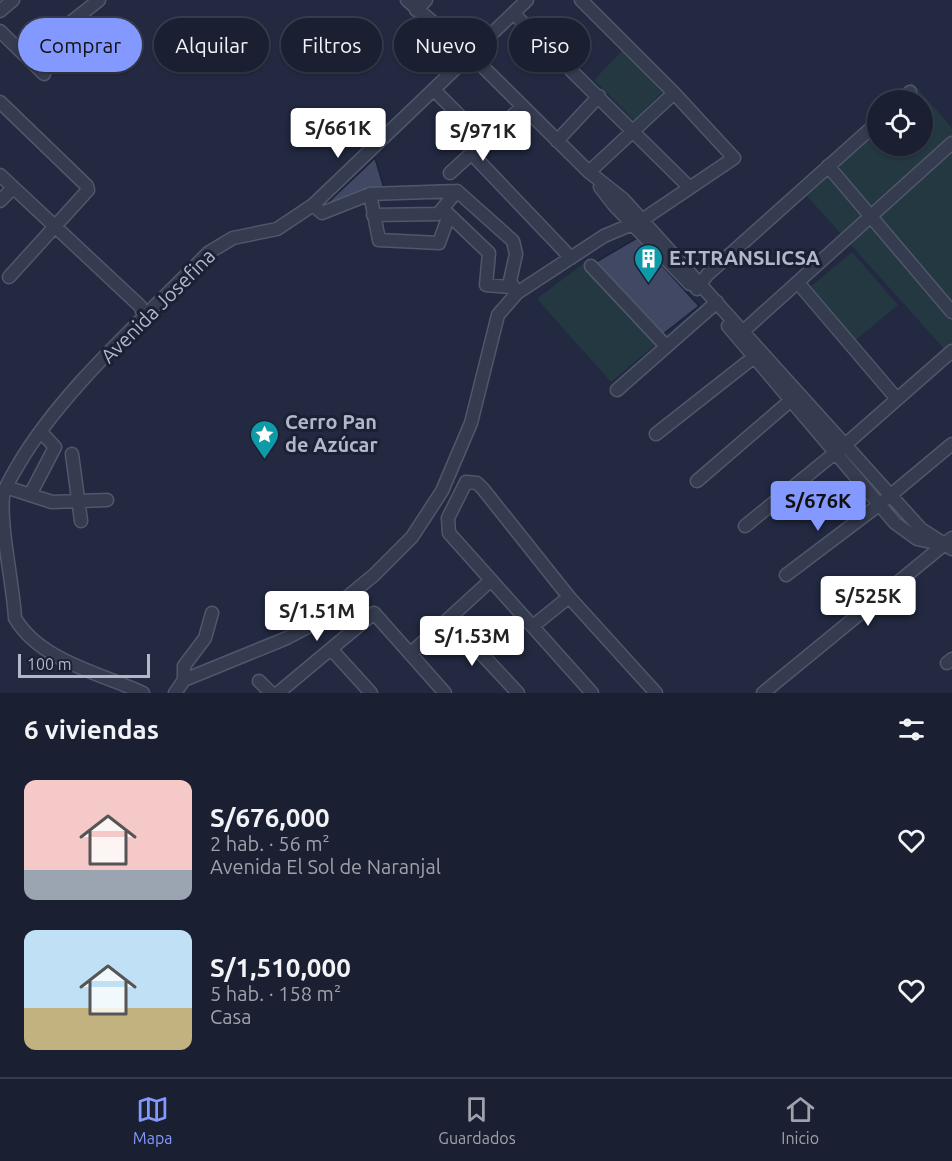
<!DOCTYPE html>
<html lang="es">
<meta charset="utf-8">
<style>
body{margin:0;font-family:Ubuntu,sans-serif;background:#272c3d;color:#f1f3f6;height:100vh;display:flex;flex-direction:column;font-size:22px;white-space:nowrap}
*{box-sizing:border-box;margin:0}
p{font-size:20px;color:#9fa2ab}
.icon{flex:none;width:33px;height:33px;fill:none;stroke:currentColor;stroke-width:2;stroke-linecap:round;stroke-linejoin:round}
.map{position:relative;height:693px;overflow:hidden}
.drawer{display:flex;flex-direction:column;background:#1a1f31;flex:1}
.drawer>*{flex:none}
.top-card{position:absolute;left:18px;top:18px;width:600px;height:54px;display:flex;gap:12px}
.tools{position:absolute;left:867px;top:90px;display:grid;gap:12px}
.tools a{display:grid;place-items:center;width:66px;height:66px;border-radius:50%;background:#1a1f31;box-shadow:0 2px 4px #0004,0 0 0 2px #383d4d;font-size:30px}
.scale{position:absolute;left:18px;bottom:15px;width:132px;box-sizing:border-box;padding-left:6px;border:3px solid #b2b7cb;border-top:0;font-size:16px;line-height:21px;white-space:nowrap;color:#b2b7cb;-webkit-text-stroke:4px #1b2035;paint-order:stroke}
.price{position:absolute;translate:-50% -51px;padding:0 14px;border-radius:6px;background:#fff;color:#222;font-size:20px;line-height:39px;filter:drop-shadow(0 2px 3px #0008)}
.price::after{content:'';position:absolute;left:50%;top:36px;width:18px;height:14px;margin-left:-9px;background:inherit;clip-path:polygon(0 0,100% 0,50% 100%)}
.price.active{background:#8499ff;color:#111}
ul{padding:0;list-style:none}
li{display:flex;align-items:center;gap:18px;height:150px;padding:0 24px}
li span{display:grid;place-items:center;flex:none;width:168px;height:120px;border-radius:12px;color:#555}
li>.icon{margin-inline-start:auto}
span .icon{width:72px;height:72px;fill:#fffc;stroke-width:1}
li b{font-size:26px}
h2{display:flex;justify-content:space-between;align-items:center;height:72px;padding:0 24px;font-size:26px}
.chip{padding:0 21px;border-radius:27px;background:#1a1f31;box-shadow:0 2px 4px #0004,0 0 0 2px #383d4d;font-size:21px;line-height:54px}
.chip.active{background:#8499ff;color:#111}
.menu{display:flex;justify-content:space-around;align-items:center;height:84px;border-top:2px solid #383d4d;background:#1a1f31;font-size:16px;color:#9fa2ab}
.menu a{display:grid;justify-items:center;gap:3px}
.menu .active{color:#8499ff}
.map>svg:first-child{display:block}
.green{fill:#243842}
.building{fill:#404863;stroke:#1d2237;stroke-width:1.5}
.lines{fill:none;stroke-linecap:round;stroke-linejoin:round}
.minor-casing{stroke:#51576b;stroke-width:15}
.minor{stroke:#363c50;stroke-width:12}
.labels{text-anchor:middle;stroke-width:6;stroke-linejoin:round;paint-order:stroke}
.poi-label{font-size:20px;font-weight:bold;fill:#b2b7cb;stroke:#1b2035;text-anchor:start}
.street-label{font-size:20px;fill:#b2b7cb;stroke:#1b2035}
</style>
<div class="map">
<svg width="952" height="693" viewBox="0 0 952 693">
<rect width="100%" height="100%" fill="#222941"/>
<!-- green -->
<path class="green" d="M622 51 662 92 634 120 594 80Z
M912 82 952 128V348L947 352 798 186 877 114 878 146H922V100H892Z
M852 252 898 305 853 342 809 288Z
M584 263 656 344 611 382 537 299Z"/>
<!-- building -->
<path class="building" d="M375 158 384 188 321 209Z
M637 238 699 306 662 335 596 262Z"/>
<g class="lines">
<defs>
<path id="minor" d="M407 0 471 55 589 172 623 199 921 529 952 549
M416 10 426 0
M0 11 13 0
M514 14 688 186
M0 31 44 74
M27 57 99 0
M434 90 476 132
M901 100 910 92
M0 102 87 186 88 190 9 277
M557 141 599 96
M471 153 571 258
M828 166 952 312
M589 172 674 93
M450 173 522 107
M0 175 140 306 145 318
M600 187 614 205 690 284
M370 194 379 240 439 243 449 215
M0 201 13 188
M313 205 322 213 370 194 457 191 513 241 516 254 510 281 517 293
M443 209 489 253 486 285 511 287
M373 215 438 214 457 191
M591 266 666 346
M799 284 897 399
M697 289 707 275 878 122
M728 326 895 523 917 539 940 544
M739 335 952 143
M617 390 717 302
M656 434 754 357
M72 454 81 521
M697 481 790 401
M8 484 12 489 52 502 107 500
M30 495 55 447 41 432
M745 526 846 444 952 351
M786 575 880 504 952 444
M449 619 518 693
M533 626 569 597
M331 649 371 693
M410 654 491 580
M947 663 952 659
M184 680V666L205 638 212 613
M259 681 271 693
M143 693C100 673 40 661 15 618 13 583 0 528 3 496 5 486 12 476 17 467 61 390 146 317 208 253L233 238 277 229 313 205 527 0
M175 693 184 680 287 638 317 622 374 575 412 537 442 491 471 423 498 315 517 293 604 236 642 220 734 158 674 93 581 0
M278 693 374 613 445 693
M592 693 449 533 448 518 466 482 477 483 483 489 569 597 656 693
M763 693 952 538"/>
</defs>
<!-- minor casing -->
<use href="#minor" class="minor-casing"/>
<!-- minor -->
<use href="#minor" class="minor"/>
</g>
<!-- icons -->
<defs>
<symbol id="building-pin" viewBox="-11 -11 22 30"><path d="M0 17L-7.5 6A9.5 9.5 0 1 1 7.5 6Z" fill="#0f9aa8" stroke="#1b2035"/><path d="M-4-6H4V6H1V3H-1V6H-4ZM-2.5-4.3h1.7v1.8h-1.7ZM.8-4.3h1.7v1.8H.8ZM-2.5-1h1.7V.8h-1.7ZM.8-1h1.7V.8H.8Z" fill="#fff"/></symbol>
<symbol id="sight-pin" viewBox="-11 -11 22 30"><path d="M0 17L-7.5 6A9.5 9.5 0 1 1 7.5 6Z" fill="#0f9aa8" stroke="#1b2035"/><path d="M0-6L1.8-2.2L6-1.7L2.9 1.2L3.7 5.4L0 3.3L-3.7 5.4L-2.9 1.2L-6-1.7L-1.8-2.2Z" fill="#fff"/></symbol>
</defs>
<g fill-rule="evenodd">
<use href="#building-pin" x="632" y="242" width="33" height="45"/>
<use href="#sight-pin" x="248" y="418" width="33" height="45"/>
</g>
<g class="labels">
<!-- poi labels -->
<g class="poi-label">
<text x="669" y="265">E.T.TRANSLICSA</text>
<text x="285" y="429">Cerro Pan<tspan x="285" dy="23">de Azúcar</tspan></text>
</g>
<!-- street labels -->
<g class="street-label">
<text transform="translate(158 306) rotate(-45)" y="7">Avenida Josefina</text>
</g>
</g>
</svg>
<div class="tools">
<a><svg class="icon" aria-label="locate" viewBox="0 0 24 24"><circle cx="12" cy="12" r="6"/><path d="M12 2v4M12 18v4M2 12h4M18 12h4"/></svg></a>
</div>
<div class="scale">100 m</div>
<b class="price" style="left:338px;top:159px">S/661K</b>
<b class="price" style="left:483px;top:162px">S/971K</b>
<b class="price active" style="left:818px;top:532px">S/676K</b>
<b class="price" style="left:868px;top:627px">S/525K</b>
<b class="price" style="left:317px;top:642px">S/1.51M</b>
<b class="price" style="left:472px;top:667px">S/1.53M</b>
<div class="top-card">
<a class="chip active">Comprar</a>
<a class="chip">Alquilar</a>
<a class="chip">Filtros</a>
<a class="chip">Nuevo</a>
<a class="chip">Piso</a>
</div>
</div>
<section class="drawer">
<h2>6 viviendas<svg class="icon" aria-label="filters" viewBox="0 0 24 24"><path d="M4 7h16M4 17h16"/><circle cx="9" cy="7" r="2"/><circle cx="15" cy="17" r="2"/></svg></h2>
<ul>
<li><span style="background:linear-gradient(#f6c9c9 75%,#9aa5b1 0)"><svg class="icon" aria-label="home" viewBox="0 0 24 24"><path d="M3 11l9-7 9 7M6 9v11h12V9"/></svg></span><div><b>S/676,000</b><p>2 hab. · 56 m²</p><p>Avenida El Sol de Naranjal</p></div><svg class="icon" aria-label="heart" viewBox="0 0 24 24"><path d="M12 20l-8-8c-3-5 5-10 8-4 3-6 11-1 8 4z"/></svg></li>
<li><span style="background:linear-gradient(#bfe0f5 65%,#c2b280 0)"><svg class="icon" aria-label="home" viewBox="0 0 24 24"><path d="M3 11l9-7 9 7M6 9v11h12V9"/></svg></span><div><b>S/1,510,000</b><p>5 hab. · 158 m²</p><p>Casa</p></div><svg class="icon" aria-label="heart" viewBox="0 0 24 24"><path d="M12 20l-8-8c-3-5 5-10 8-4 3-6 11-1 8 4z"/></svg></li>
</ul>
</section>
<nav class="menu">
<a class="active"><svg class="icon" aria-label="map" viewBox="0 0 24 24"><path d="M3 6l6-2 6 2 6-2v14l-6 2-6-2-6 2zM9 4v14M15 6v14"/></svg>Mapa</a>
<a><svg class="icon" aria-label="saved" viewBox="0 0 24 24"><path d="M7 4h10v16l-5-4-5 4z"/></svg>Guardados</a>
<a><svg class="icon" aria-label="home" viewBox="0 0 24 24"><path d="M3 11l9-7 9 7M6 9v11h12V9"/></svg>Inicio</a>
</nav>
